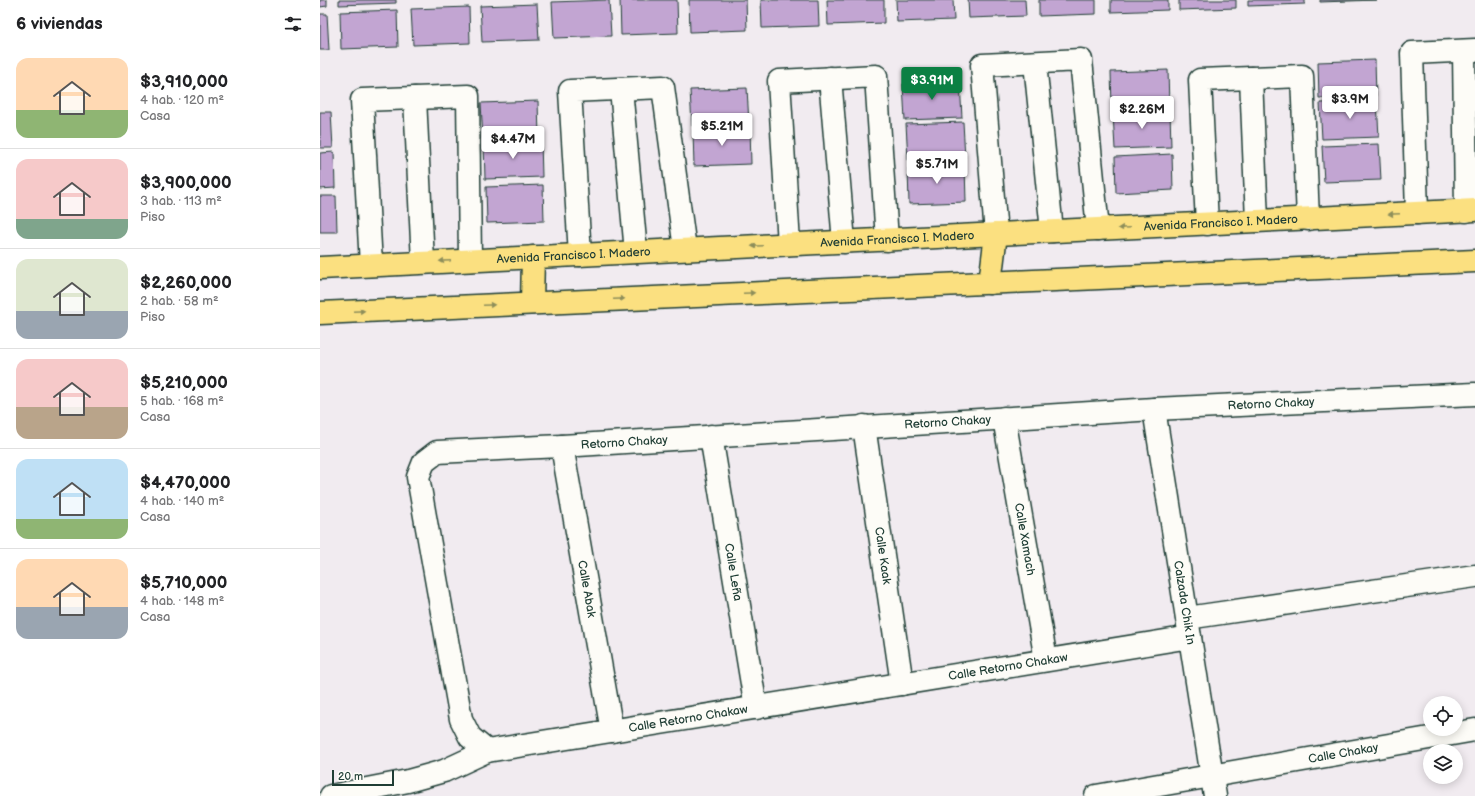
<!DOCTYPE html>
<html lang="es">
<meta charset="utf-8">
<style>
body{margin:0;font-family:"Balsamiq Sans",sans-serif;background:#f6f6f6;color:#202124;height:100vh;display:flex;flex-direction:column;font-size:15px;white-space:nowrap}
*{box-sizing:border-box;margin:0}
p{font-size:13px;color:#757577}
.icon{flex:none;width:22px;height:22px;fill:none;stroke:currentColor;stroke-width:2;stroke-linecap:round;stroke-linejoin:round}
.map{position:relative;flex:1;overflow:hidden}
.sheet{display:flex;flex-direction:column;background:#fff;width:320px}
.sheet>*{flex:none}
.buttons{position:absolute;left:1103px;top:696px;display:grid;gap:8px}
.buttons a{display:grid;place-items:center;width:40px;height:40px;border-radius:50%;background:#fff;box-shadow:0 2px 10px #0003;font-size:20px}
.scale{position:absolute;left:12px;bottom:10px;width:62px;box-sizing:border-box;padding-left:4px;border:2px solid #1f3d34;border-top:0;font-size:11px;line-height:14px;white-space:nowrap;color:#1f3d34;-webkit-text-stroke:3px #fdfcf7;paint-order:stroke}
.price{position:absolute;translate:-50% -34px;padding:0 9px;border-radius:4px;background:#fff;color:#222;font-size:13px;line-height:26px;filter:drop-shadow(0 1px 2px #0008)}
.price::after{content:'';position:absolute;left:50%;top:24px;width:12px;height:9px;margin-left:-6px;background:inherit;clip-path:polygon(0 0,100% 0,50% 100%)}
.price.active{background:#0b8043;color:#fff}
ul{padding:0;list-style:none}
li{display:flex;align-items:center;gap:12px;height:100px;padding:0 16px}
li+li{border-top:1px solid #e0e0e0}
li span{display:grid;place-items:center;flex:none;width:112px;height:80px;border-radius:12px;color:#555}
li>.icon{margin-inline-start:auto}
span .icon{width:48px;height:48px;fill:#fffc;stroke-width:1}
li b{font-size:17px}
h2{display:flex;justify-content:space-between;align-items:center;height:48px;padding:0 16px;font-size:17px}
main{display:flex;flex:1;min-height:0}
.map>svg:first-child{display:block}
.building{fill:#c2a5d2;stroke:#1f3d34}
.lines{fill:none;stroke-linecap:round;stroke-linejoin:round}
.minor-casing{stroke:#1f3d34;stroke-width:25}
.major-casing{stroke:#1f3d34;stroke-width:25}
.minor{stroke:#fdfcf7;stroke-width:22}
.major{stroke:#fbe080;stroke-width:22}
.oneway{fill:#8d8e5a}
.labels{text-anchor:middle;stroke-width:3.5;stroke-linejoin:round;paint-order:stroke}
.street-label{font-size:12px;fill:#1f3d34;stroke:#fdfcf7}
</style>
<main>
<section class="sheet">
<h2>6 viviendas<svg class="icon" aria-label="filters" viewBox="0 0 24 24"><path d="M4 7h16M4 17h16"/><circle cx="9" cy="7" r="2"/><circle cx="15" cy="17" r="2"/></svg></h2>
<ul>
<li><span style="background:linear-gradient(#ffd9b3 65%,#8fb573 0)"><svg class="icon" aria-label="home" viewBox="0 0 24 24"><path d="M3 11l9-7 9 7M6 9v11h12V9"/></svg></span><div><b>$3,910,000</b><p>4 hab. · 120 m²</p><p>Casa</p></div></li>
<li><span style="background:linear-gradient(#f6c9c9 75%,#7fa58c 0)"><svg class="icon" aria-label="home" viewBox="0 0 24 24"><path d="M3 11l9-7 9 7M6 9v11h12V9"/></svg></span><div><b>$3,900,000</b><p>3 hab. · 113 m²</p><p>Piso</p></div></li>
<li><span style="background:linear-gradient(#dfe7d0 65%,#9aa5b1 0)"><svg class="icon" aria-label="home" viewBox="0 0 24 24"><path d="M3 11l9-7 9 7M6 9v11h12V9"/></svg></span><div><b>$2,260,000</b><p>2 hab. · 58 m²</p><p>Piso</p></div></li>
<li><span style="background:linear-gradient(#f6c9c9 60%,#b9a48a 0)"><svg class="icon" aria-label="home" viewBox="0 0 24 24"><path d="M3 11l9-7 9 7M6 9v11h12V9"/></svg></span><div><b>$5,210,000</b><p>5 hab. · 168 m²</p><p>Casa</p></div></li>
<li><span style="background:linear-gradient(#bfe0f5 75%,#8fb573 0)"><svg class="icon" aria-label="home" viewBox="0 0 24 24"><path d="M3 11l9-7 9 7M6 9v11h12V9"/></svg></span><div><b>$4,470,000</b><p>4 hab. · 140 m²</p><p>Casa</p></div></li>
<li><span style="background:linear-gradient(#ffd9b3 60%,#9aa5b1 0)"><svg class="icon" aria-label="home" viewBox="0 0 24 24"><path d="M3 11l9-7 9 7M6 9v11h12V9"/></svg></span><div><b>$5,710,000</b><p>4 hab. · 148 m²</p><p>Casa</p></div></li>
</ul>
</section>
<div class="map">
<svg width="1155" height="796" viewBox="0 0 1155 796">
<rect width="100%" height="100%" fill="#f1ebf0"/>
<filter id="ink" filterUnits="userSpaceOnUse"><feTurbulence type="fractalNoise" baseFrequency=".025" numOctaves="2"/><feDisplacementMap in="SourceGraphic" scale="8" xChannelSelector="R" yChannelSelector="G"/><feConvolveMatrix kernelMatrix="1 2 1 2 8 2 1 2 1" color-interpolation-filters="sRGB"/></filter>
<g filter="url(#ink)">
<!-- building -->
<path class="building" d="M0 0H7V6L0 7Z
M19 0H76V3L19 5Z
M289 0 291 36 234 38 232 2Z
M300 0H357L358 33 301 35Z
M369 0H426L427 30 370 32Z
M441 0H498L499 26 442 28Z
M507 0H564V23L508 25Z
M576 0H633L634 20 577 22Z
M648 0H705L706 16 649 18Z
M719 0H776V14L719 16Z
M791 0H848V10L791 12Z
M859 0H916V8L859 10Z
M928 0H985V4L928 6Z
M1000 0H1057L1000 2Z
M217 4 219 40 162 42 160 6Z
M149 7 150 43 93 45 91 9Z
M77 10 78 47 21 49 20 12Z
M0 14H7L9 50H0Z
M1055 60 1056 96 999 98 998 62Z
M848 70 849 106 792 108 791 72Z
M640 82 642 118 585 120 583 84Z
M427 88 429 124 372 126 370 90Z
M218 101 219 137 163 139 161 103Z
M1057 101 1059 137 1002 139 1000 103Z
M850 111 851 147 795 149 793 113Z
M0 112H11L13 148H0Z
M643 122 645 158 588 160 586 124Z
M430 128 431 164 374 166 373 130Z
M221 141 222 177 165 179 164 143Z
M1059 144 1061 180 1004 182 1002 146Z
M14 152 15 188 0 189V153Z
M852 154 853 190 796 193 795 157Z
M645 166 646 202 589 204 588 168Z
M223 185 224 221 167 223 166 187Z
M0 196H16L17 232H0Z"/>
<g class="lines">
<defs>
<g id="minor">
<path d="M1144 51 1146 211"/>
<path d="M715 63 732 231"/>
<path d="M510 78 524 242"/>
<path d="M931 78 937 221"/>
<path d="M301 89 316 252"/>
<path d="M95 98 103 262"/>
<path d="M1097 213 1092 53 1155 50"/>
<path d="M887 224 880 80 982 76 988 219"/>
<path d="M676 234 662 65 761 60 778 229"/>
<path d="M469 244 459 81 556 76 567 240"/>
<path d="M260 255 250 91 343 87 365 249"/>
<path d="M51 265 42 100 148 96 150 260"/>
<path id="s1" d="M834 409 895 796"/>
<path id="s2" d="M684 418 726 660"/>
<path id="s3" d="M544 426 582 684"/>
<path id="s4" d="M391 436 436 708"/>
<path id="s5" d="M242 446 292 731"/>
<path d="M867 618 1155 576"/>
<path id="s6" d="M167 751 150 737 141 719 98 477 104 462 117 452 242 446 834 409 1155 394"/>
<path id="s7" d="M11 796 88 781 124 771 167 751 870 637"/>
<path id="s8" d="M776 796 1155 730"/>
</g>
<g id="major">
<path id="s9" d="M0 268 1155 210"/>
<path d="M670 283 676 234"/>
<path d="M212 303 213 257"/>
<path d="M0 313 1155 261"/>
</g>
</defs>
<!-- minor casing -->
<use href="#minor" class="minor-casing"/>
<!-- major casing -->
<use href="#major" class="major-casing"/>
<!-- minor -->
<use href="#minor" class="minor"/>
<!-- major -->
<use href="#major" class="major"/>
</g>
<!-- one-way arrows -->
<defs><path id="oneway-solid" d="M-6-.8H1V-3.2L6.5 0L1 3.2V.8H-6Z"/></defs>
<g class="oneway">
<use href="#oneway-solid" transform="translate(1074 214) rotate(177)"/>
<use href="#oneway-solid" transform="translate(804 228) rotate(177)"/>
<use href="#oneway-solid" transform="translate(437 246) rotate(177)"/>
<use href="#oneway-solid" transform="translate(125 261) rotate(177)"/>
<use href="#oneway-solid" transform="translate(429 293) rotate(-3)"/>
<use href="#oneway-solid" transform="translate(299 299) rotate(-3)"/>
<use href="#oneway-solid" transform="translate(169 305) rotate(-3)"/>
<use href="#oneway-solid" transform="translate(39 311) rotate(-3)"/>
</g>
</g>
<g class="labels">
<!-- street labels -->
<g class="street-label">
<text dy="4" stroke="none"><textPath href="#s9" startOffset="902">Avenida Francisco I. Madero</textPath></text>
<text dy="4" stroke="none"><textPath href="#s9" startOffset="578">Avenida Francisco I. Madero</textPath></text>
<text dy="4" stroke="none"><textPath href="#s9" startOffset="254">Avenida Francisco I. Madero</textPath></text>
<text dy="4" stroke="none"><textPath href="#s6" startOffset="1156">Retorno Chakay</textPath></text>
<text dy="4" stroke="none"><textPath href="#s6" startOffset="832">Retorno Chakay</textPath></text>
<text dy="4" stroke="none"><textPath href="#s6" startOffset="508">Retorno Chakay</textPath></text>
<text dy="4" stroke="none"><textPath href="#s2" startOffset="123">Calle Xamach</textPath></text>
<text dy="4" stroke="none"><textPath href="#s3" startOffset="131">Calle Kaak</textPath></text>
<text dy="4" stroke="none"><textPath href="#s4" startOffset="138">Calle Leña</textPath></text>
<text dy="4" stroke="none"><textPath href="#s5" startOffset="145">Calle Abak</textPath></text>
<text dy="4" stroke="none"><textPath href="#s1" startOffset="196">Calzada Chik In</textPath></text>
<text dy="4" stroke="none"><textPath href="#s7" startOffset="691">Calle Retorno Chakaw</textPath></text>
<text dy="4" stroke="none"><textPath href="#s7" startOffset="367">Calle Retorno Chakaw</textPath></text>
<text dy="4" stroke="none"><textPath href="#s8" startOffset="251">Calle Chakay</textPath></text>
</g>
</g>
</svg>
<div class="buttons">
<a><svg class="icon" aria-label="locate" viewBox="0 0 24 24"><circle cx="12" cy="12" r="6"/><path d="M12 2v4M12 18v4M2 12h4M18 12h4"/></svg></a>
<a><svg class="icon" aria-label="layers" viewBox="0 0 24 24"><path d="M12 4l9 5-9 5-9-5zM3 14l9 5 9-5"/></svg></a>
</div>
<div class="scale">20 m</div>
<b class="price active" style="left:612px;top:101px">$3.91M</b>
<b class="price" style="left:1030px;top:120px">$3.9M</b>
<b class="price" style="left:822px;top:130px">$2.26M</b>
<b class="price" style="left:402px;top:147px">$5.21M</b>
<b class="price" style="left:193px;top:160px">$4.47M</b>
<b class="price" style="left:617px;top:185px">$5.71M</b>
</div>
</main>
